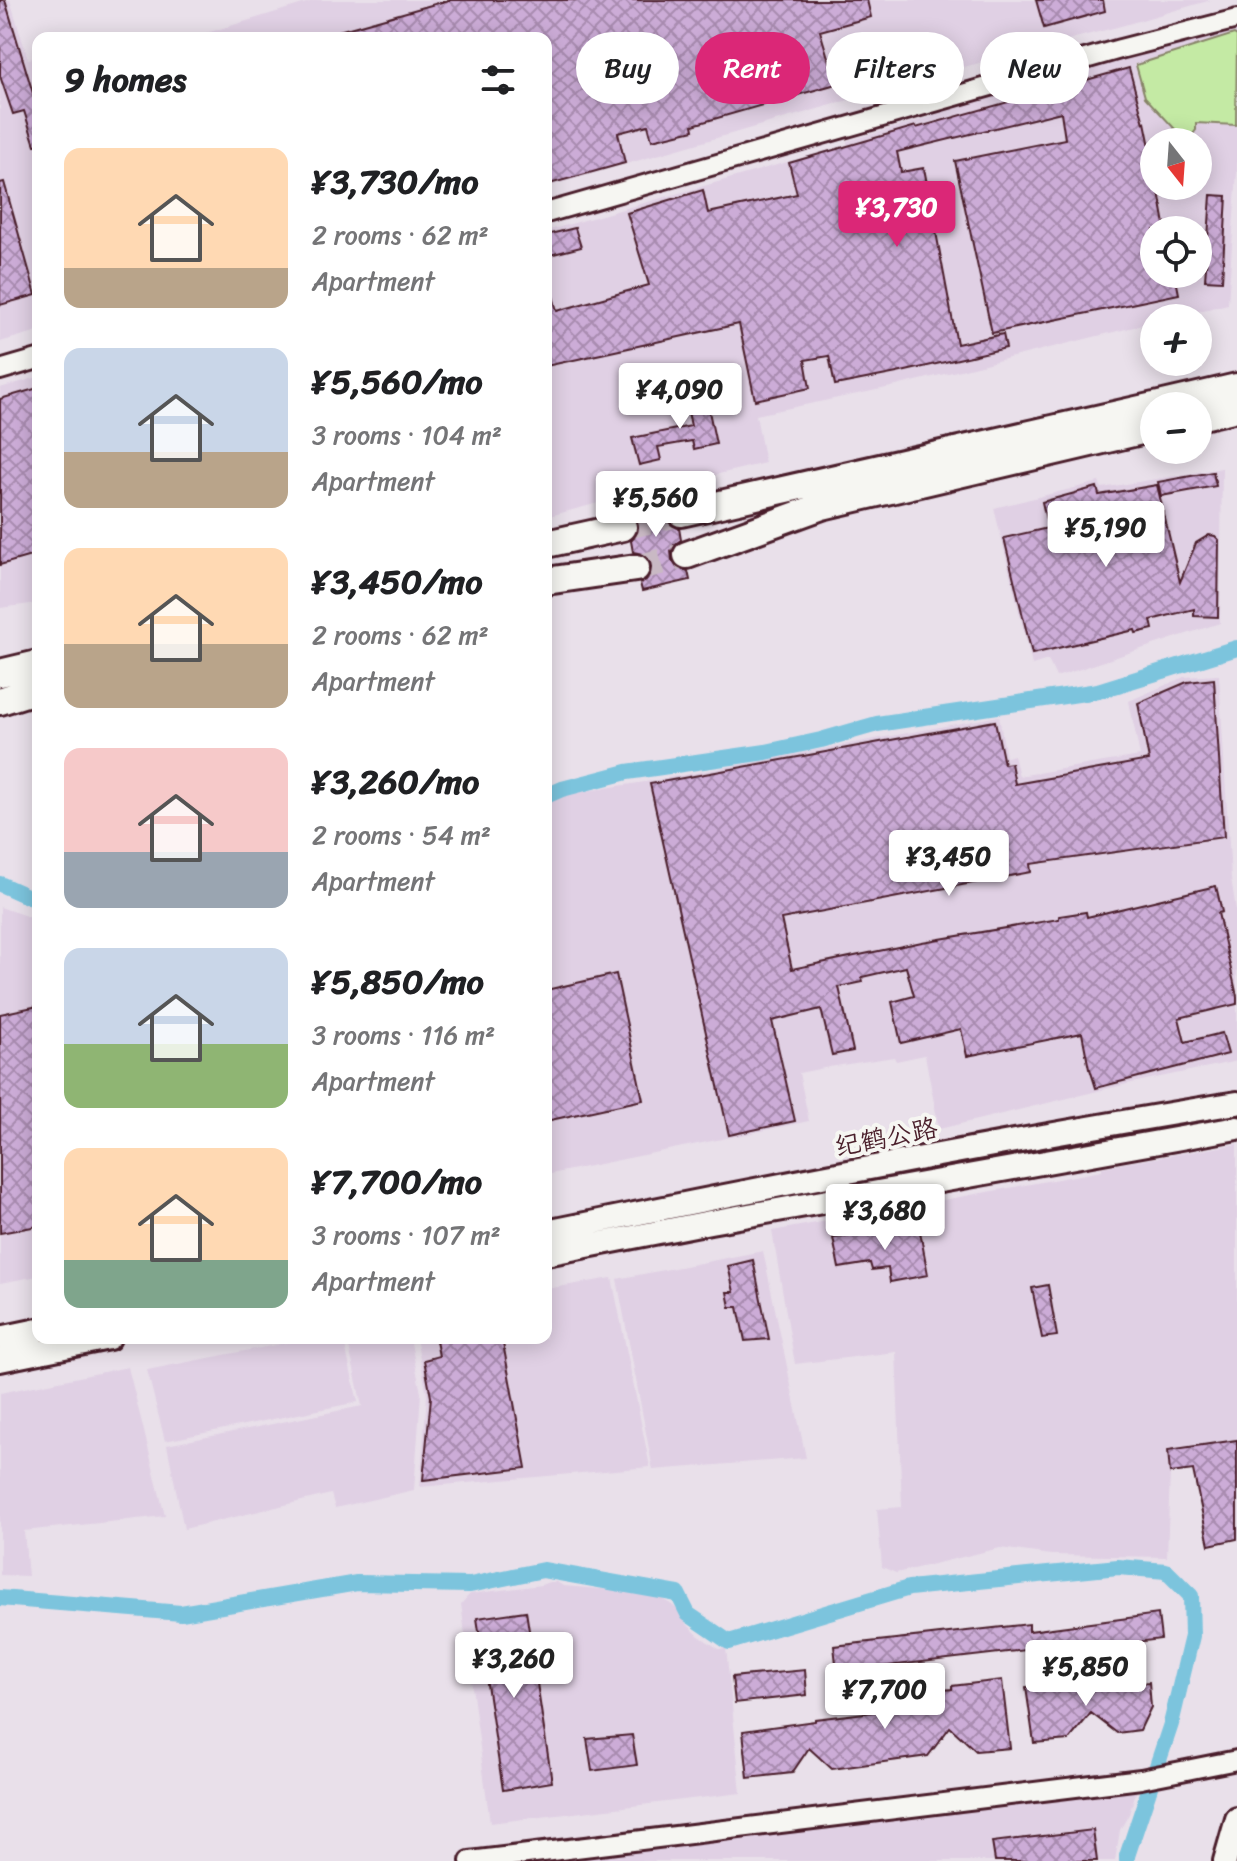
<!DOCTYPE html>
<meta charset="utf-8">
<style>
body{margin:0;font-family:Sriracha,"LXGW WenKai TC",sans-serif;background:#f2f2f2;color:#202124;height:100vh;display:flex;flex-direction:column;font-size:30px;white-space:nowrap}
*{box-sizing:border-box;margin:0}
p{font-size:26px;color:#757577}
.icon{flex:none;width:44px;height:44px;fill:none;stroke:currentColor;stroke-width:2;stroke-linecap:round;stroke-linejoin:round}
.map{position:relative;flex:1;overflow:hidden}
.details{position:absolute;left:32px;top:32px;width:520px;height:1312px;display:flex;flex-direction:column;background:#fff;border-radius:16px;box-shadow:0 4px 20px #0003}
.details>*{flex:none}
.guide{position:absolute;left:576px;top:32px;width:540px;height:72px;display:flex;gap:16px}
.needle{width:52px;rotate:163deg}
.buttons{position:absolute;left:1140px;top:128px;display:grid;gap:16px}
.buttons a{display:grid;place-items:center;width:72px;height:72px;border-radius:50%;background:#fff;box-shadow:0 4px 20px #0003;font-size:40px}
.price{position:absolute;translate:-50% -68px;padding:0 18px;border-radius:8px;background:#fff;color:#222;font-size:26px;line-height:52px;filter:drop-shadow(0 2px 4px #0008)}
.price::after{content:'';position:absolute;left:50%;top:48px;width:24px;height:18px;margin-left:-12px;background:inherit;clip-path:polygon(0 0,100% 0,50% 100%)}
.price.active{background:#db2777;color:#fff}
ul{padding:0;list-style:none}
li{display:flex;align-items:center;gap:24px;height:200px;padding:0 32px}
li span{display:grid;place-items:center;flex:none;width:224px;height:160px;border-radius:16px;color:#555}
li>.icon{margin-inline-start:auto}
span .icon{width:96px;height:96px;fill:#fffc;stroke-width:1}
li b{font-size:34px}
h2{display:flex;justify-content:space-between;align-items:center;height:96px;padding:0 32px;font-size:34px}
.tag{padding:0 28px;border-radius:36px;background:#fff;box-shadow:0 4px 20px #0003;font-size:28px;line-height:72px}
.tag.active{background:#db2777;color:#fff}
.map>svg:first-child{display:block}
.built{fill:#e0d0e4;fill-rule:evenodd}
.grass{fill:#c4eaa4;stroke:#878468;stroke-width:2}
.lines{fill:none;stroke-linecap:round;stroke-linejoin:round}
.canal{stroke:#7cc4dd;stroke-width:16}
.building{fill:url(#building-cross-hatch);stroke:#4a1f2b;stroke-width:2}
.highway-tunnel{stroke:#c9b9c4;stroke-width:26;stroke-dasharray:26 13;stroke-linecap:butt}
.minor-casing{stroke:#4a1f2b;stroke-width:24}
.major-casing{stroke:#4a1f2b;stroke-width:28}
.highway-casing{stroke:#4a1f2b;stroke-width:32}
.minor{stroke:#f6f6f2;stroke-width:18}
.major{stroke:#f6f6f2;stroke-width:22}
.highway{stroke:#f6f6f2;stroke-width:26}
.labels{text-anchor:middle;stroke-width:8;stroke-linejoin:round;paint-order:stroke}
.street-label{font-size:26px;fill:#4a1f2b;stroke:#f6f6f2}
</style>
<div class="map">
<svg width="1237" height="1861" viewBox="0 0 1237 1861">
<defs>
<pattern id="building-cross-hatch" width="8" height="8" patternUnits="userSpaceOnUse" patternTransform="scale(2)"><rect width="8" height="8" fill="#ccacd7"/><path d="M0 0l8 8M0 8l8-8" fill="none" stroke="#a88baf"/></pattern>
</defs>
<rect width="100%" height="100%" fill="#e9e0ea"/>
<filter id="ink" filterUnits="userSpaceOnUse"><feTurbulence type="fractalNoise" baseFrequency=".0125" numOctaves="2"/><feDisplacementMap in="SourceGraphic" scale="16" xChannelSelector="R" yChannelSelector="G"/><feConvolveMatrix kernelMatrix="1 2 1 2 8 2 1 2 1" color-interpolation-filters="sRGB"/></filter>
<g filter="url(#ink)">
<!-- built -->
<path class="built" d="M0 0H10L28 59 38 57V331L0 342Z
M316 0H1211L1121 26 964 67 546 187V38H190Z
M1237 26V172L1228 304 1171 318H1154V322L896 386 756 415 765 463 681 483 677 474 615 488 617 498 546 517V231L847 145V141L932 117 934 111ZM1154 142H1198V186H1154ZM1154 230H1198V274H1154Z
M38 377V603L0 608V388Z
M1222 468 1220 623 1056 677 1048 660 1032 665 994 508 1099 482 1102 488Z
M1219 675 1231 878 1237 916V1061L1127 1084 939 1129 925 1055 896 1061 894 1057 829 1067 799 1073 809 1121 546 1175V801L565 794 645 782 999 716 1006 757 1014 755 1019 776 1140 756 1129 701 1184 677Z
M0 907 38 920V1276L0 1283Z
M1237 1144V1440L1168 1450 1170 1473 1167 1557 1051 1555 1000 1548 896 1573 882 1567 877 1509 902 1507 896 1352 795 1364 772 1231 1102 1171V1167Z
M763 1251 806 1458 653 1470 617 1279Z
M612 1278 650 1467 420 1487 427 1395 416 1338H546V1289Z
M311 1338H343L358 1402 165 1441 147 1370Z
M347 1338H410L421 1393 414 1490 335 1508 331 1494 184 1529 167 1445 362 1406Z
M128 1367 165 1516 24 1531 28 1576 0 1575V1393Z
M549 1582H557L563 1586 614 1590 659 1597 672 1605 683 1614 686 1623 699 1636 719 1649 726 1648 741 1793 490 1823 461 1604 470 1594 541 1585Z
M1138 1786 1129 1814 1120 1830 1115 1861H551Z"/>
<!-- grass -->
<path class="grass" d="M1234 34 1237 36 1236 125 1196 123V130L1187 142 1145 97 1136 65Z"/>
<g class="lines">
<!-- canal -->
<path class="canal" d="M546 796 562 789 627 772 766 752 821 740 877 724 1098 691 1237 648
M0 884 38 901
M0 1598 181 1613 357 1583 470 1585 543 1570 678 1594 688 1614 729 1642 909 1588 1118 1567 1166 1571 1191 1596 1192 1636 1171 1724 1127 1856V1861"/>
</g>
<!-- building -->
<path class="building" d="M0 0H5L38 110V145H35L24 111 13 114 0 76Z
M449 0H867L871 17 820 31 836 84 693 125 694 130 652 140 648 125 618 133 625 163 546 185V38H329L328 34Z
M1036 0H1103L1105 11 1044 28Z
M946 42 951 59 902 73 896 56Z
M1129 68 1144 123 1145 122 1154 166V186H1158L1166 230H1154V274H1175L1179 294 992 333 955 161 1065 139 1061 112 897 152 901 172 924 168 957 344 1003 334 1006 348 897 373 835 385 829 356 805 360 810 388 755 400 739 324 546 366V286L550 285 557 311 649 285 627 213 703 190 708 213 797 194 789 163 916 126V128Z
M887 74 891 86 855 96 852 84Z
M4 182 36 295 0 305V183Z
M1211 195 1227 196 1222 281 1205 280Z
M575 228 581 247 546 256V235Z
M38 388V554L0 565V399Z
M704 388 716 444 694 449 692 441 658 447 661 460 639 465 632 438 691 426 684 393Z
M1213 472 1216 486 1161 496 1158 482Z
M1157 485 1180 582 1196 543 1209 535 1215 536 1219 540 1218 617 1194 616V609L1151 620 1153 629 1136 633 1135 630 1032 654 1004 538 1048 528 1042 502 1097 487 1099 495Z
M670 491 672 500 666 508V517L670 524 679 528 681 540 674 545 671 551 672 560 677 568 688 571 690 580 642 591 640 583 646 580 650 575 652 565 649 559 643 554 633 552 631 541 638 533V523L634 516 624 511 622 502Z
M1214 679 1224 837 1030 864 1031 872 781 919 792 969 922 942 1059 919V916L1086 912 1087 917 1216 886 1222 912 1218 913 1237 996V1004L1179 1018 1185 1042 1222 1033 1228 1054 1096 1088 1090 1069H1089L1082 1033 967 1056 961 1029 901 1043 892 1002 914 996 906 967 862 977 863 982 839 987 853 1051 832 1055 821 1009 772 1021 795 1121 729 1135 650 784 995 721 1004 764 1011 763 1015 784 1149 760 1138 703 1187 682Z
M616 974 643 1100 546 1121V990Z
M38 1006V1226L0 1233V1014Z
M919 1226 928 1275 890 1282 888 1268 872 1270 870 1263 839 1268 833 1238Z
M753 1260 769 1339 745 1341 738 1307H730L727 1292H734L728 1266Z
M1048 1285 1057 1336 1042 1338 1032 1288Z
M452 1338H502L526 1468 423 1480 431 1397 424 1360 439 1356 436 1341Z
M1237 1440V1539L1209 1545 1193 1470 1170 1473 1168 1450Z
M526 1611 552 1782 503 1790 477 1618Z
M1158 1614 1161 1639 1052 1653 1051 1647 837 1672 834 1646 1029 1624V1631Z
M805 1670 807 1695 735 1703 732 1677Z
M1002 1680 1010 1748 976 1751 950 1727 928 1756 832 1769 809 1748 792 1773 748 1778 743 1731 815 1721V1719L882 1711 880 1697 952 1689V1686Z
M1076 1681 1077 1688 1149 1682 1151 1707 1140 1730 1117 1733 1091 1713 1069 1740 1034 1743 1026 1687Z
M632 1735 637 1765 592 1771 587 1739Z
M1093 1830 1097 1861H995L992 1842Z"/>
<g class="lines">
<!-- highway-tunnel -->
<path class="highway-tunnel" d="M623 527 681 513
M636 568 687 555"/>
<defs>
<path id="minor" d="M546 213 1120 49 1237 19
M0 370 38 359
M470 1861 1141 1779 1237 1760"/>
<path id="major" d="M546 1232C775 1185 1006 1140 1237 1103
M546 1254 710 1222 1237 1128
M0 1338 38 1330
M0 1360 109 1338
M1225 1861 1237 1819"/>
<path id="highway" d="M1155 406 1237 387
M1198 417 1237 408
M681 513 1154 406
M546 544 623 527
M687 555 822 506 1154 428
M546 581 636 568
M0 673 38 664
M0 701 38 689"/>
</defs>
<!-- minor casing -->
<use href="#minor" class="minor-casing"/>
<!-- major casing -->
<use href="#major" class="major-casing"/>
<!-- highway casing -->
<use href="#highway" class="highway-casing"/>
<!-- minor -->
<use href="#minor" class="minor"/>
<!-- major -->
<use href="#major" class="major"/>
<!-- highway -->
<use href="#highway" class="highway"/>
</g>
</g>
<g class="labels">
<!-- street labels -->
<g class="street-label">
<text transform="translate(886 1137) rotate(-11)" y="9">纪鹤公路</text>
</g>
</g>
</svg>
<div class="buttons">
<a><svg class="needle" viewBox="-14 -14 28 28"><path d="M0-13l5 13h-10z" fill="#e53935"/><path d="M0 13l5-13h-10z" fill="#757577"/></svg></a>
<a><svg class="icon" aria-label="locate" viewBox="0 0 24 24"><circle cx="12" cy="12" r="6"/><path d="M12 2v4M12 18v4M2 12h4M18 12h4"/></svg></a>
<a>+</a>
<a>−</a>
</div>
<b class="price active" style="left:897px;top:249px">¥3,730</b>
<b class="price" style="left:680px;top:431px">¥4,090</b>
<b class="price" style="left:656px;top:539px">¥5,560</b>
<b class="price" style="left:1106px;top:569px">¥5,190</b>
<b class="price" style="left:949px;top:898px">¥3,450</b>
<b class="price" style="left:885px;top:1252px">¥3,680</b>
<b class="price" style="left:514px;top:1700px">¥3,260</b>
<b class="price" style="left:1086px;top:1708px">¥5,850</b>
<b class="price" style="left:885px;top:1731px">¥7,700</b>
<div class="guide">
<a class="tag">Buy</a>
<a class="tag active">Rent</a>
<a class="tag">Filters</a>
<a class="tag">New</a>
</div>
<section class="details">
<h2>9 homes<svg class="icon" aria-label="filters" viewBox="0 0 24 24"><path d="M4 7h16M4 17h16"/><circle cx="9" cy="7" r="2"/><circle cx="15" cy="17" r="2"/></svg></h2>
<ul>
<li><span style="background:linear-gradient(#ffd9b3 75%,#b9a48a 0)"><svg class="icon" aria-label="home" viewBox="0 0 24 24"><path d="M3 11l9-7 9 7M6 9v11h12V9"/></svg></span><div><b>¥3,730/mo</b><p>2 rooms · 62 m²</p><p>Apartment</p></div></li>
<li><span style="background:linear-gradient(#c9d6e8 65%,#b9a48a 0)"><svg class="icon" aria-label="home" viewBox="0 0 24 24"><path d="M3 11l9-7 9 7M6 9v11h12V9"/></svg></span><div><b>¥5,560/mo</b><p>3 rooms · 104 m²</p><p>Apartment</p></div></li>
<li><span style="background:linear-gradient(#ffd9b3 60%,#b9a48a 0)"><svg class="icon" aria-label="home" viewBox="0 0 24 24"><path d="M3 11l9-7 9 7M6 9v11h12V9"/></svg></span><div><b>¥3,450/mo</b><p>2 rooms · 62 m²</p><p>Apartment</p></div></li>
<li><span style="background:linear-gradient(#f6c9c9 65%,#9aa5b1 0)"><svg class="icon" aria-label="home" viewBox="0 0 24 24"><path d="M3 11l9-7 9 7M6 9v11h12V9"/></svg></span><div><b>¥3,260/mo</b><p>2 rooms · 54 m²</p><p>Apartment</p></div></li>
<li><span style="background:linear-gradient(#c9d6e8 60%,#8fb573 0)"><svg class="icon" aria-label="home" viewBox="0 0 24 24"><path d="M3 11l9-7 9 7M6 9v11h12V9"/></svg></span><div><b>¥5,850/mo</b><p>3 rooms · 116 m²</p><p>Apartment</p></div></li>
<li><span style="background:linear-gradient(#ffd9b3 70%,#7fa58c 0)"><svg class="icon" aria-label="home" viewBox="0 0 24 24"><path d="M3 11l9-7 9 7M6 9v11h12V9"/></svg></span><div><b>¥7,700/mo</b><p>3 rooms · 107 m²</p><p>Apartment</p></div></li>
</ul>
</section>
</div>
